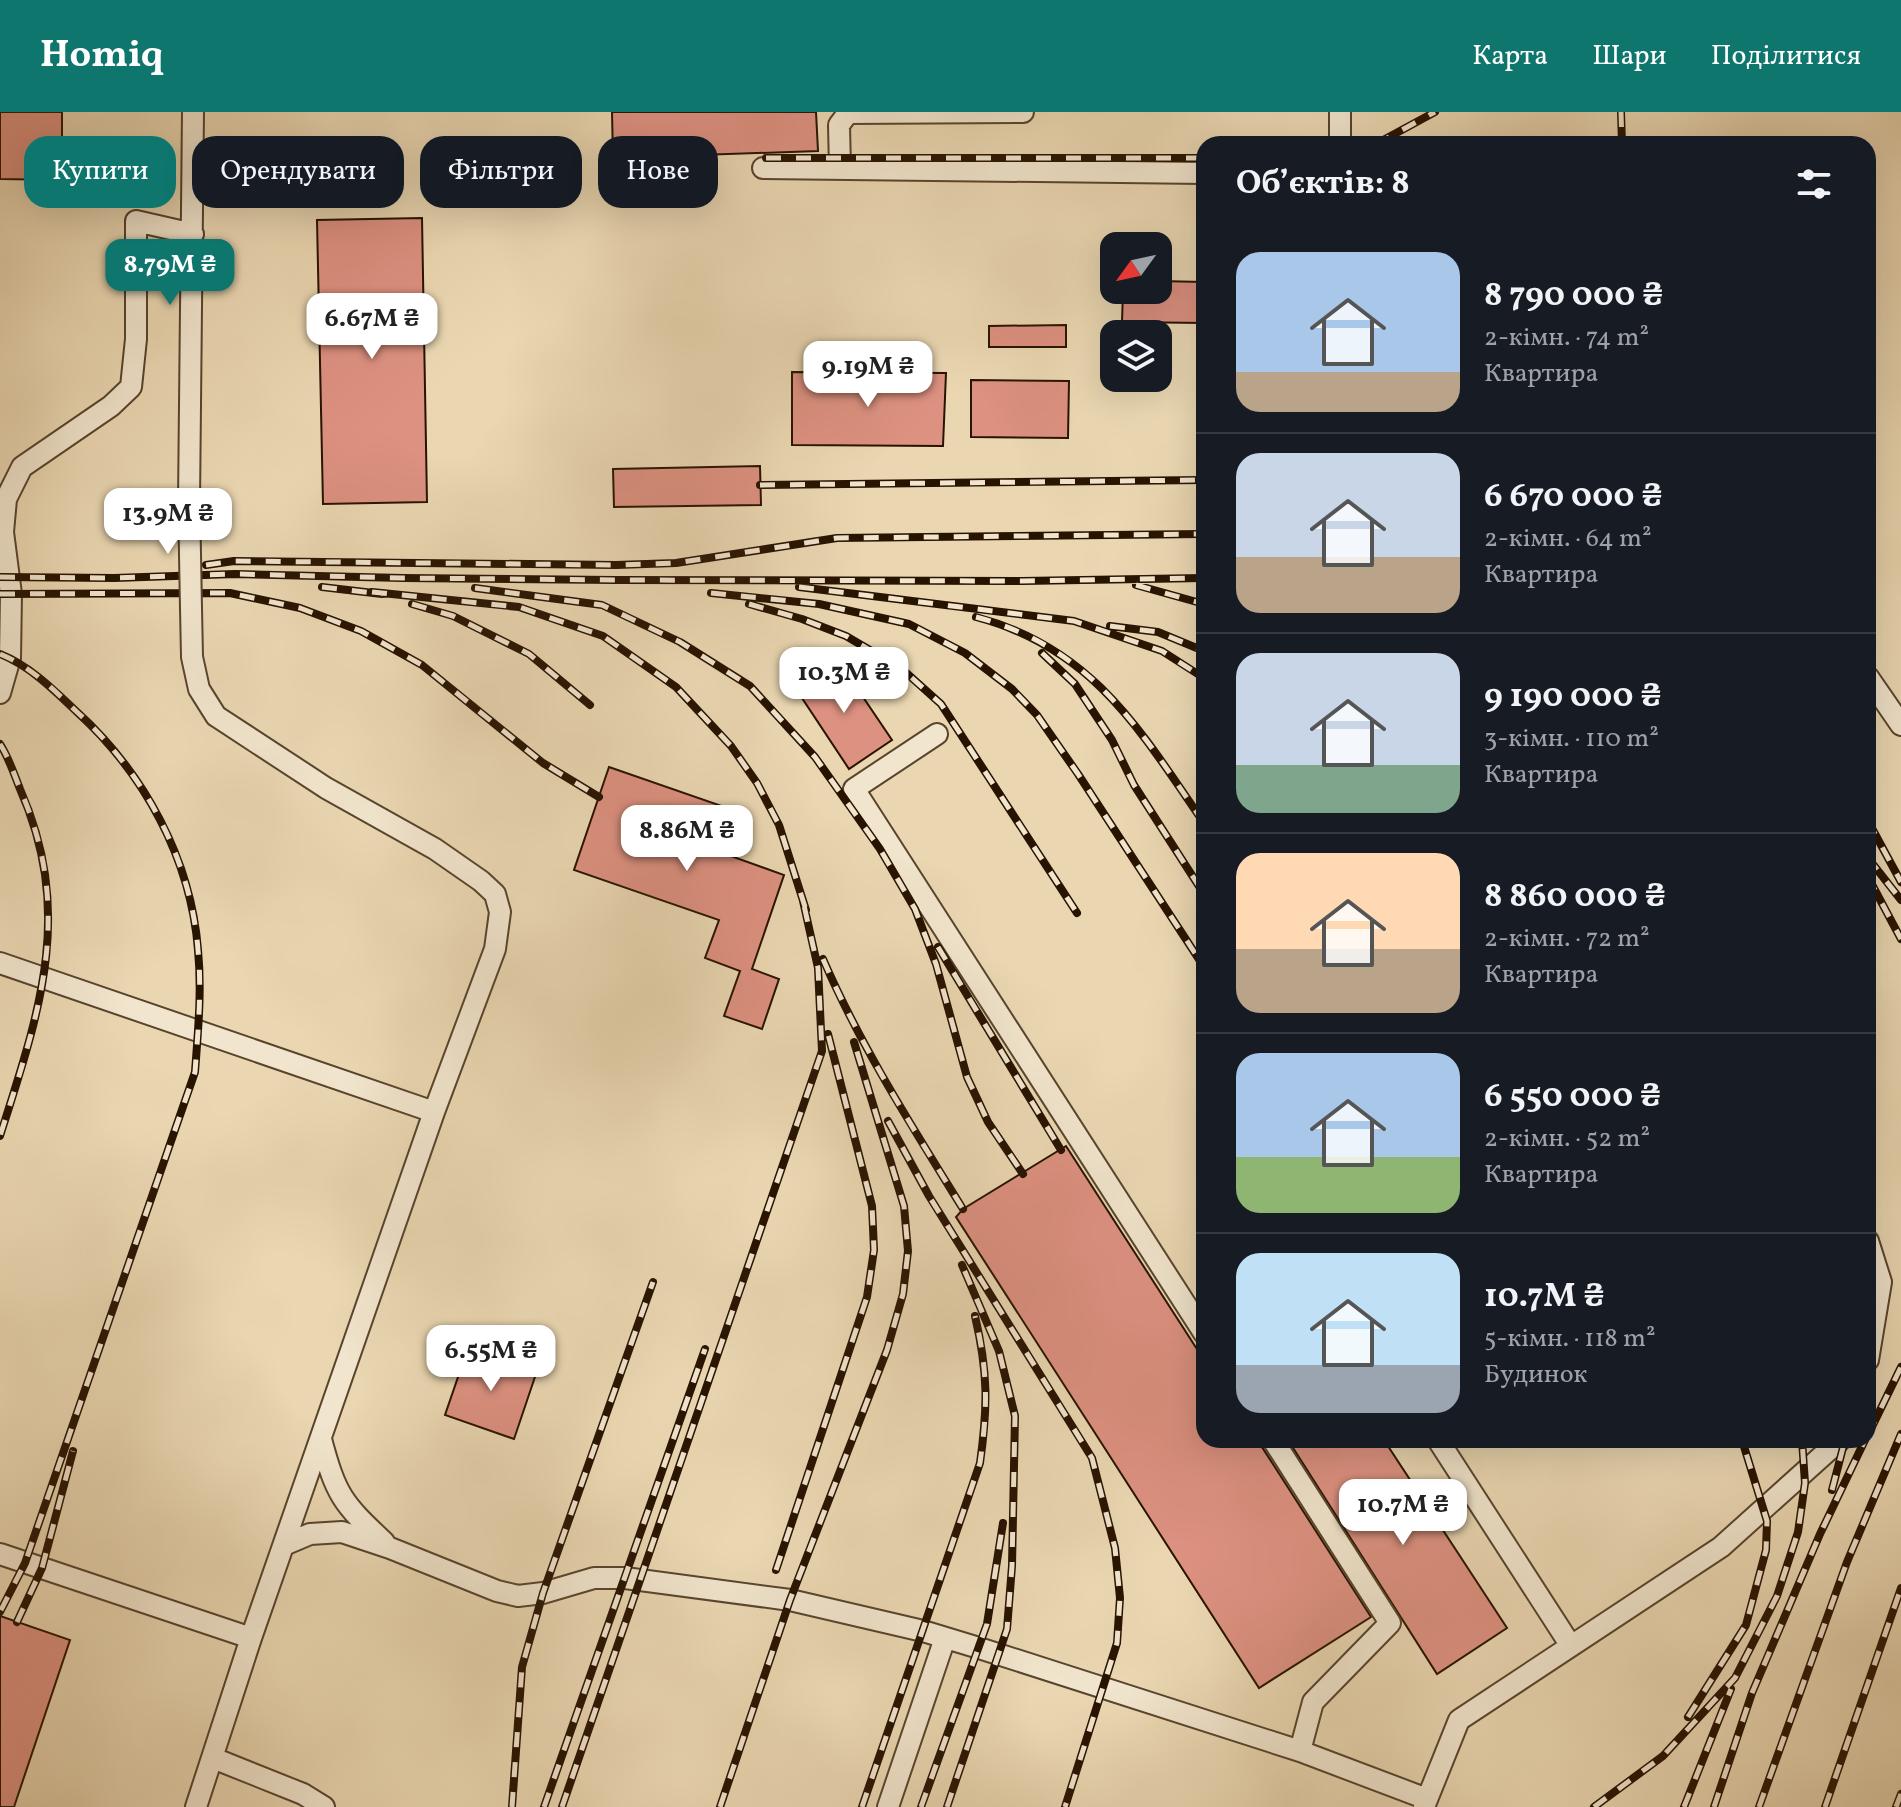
<!DOCTYPE html>
<html lang="uk">
<meta charset="utf-8">
<style>
body{margin:0;font-family:Vollkorn,serif;background:#20242c;color:#f1f3f6;height:100vh;display:flex;flex-direction:column;font-size:30px;white-space:nowrap}
*{box-sizing:border-box;margin:0}
p{font-size:26px;color:#9ea1a6}
.icon{flex:none;width:44px;height:44px;fill:none;stroke:currentColor;stroke-width:2;stroke-linecap:round;stroke-linejoin:round}
.map{position:relative;flex:1;overflow:hidden}
.drawer{position:absolute;left:1196px;top:24px;width:680px;height:1312px;display:flex;flex-direction:column;background:#171b24;border-radius:24px;box-shadow:0 8px 32px #0002}
.drawer>*{flex:none}
.hud{position:absolute;left:24px;top:24px;width:760px;height:72px;display:flex;gap:16px}
.needle{width:52px;rotate:237deg}
.buttons{position:absolute;left:1100px;top:120px;display:grid;gap:16px}
.buttons a{display:grid;place-items:center;width:72px;height:72px;border-radius:16px;background:#171b24;box-shadow:0 8px 32px #0002;font-size:40px}
.price{position:absolute;translate:-50% -68px;padding:0 18px;border-radius:16px;background:#fff;color:#222;font-size:26px;line-height:52px;filter:drop-shadow(0 2px 4px #0008)}
.price::after{content:'';position:absolute;left:50%;top:48px;width:24px;height:18px;margin-left:-12px;background:inherit;clip-path:polygon(0 0,100% 0,50% 100%)}
.price.on{background:#0f766e;color:#fff}
ul{padding:0;list-style:none}
li{display:flex;align-items:center;gap:24px;height:200px;padding:0 40px}
li+li{border-top:2px solid #363941}
li span{display:grid;place-items:center;flex:none;width:224px;height:160px;border-radius:24px;color:#555}
li>.icon{margin-inline-start:auto}
span .icon{width:96px;height:96px;fill:#fffc;stroke-width:1}
li b{font-size:34px}
h2{display:flex;justify-content:space-between;align-items:center;height:96px;padding:0 40px;font-size:34px}
.pill{padding:0 28px;border-radius:24px;background:#171b24;box-shadow:0 8px 32px #0002;font-size:28px;line-height:72px}
.pill.on{background:#0f766e;color:#fff}
header{display:flex;align-items:center;gap:48px;box-sizing:border-box;height:112px;padding:0 40px;background:#0f766e;color:#fff}
header strong{font-size:38px}
nav{display:flex;gap:44px;margin-inline-start:auto;font-size:28px}
.map>svg:first-child{display:block}
.building{fill:#dd9181;stroke:#281301;stroke-width:2}
.lines{fill:none;stroke-linecap:round;stroke-linejoin:round}
.minor-casing{stroke:#58442d;stroke-width:24}
.minor{stroke:#f1e5cd;stroke-width:20}
.rail-casing{stroke:#281301;stroke-width:8}
.rail{stroke:#f1e5cd;stroke-width:5;stroke-dasharray:15;stroke-linecap:butt}
.minor-bridge-casing{stroke:#58442d;stroke-width:24;stroke-linecap:butt}
.minor-bridge{stroke:#f1e5cd;stroke-width:20}
</style>
<header>
<strong>Homiq</strong>
<nav><a>Карта</a><a>Шари</a><a>Поділитися</a></nav>
</header>
<div class="map">
<svg width="1901" height="1695" viewBox="0 0 1901 1695">
<rect width="100%" height="100%" fill="#ead7b2"/>
<filter id="stains"><feTurbulence type="fractalNoise" baseFrequency=".0025" numOctaves="4"/><feColorMatrix values="0 0 0 0 .2 0 0 0 0 .09 0 0 0 0 .02 0 0 0 .5 -.17"/></filter>
<radialGradient id="worn" r=".72"><stop offset=".6" stop-color="#630" stop-opacity="0"/><stop offset="1" stop-color="#630" stop-opacity=".3"/></radialGradient>
<!-- building -->
<path class="building" d="M0 0H62V68L0 67Z
M612 0H816L818 39 613 46Z
M422 106 427 390 323 392 317 108Z
M1158 169 1204 170V211L1122 210 1123 178H1158Z
M1066 213V235H989V214Z
M792 260 946 261 943 334 792 333Z
M971 268 1069 269 1068 326 971 325Z
M760 354 761 393 614 395 613 357Z
M838 548 892 628 849 657 796 577Z
M609 655 739 700 725 742 784 763 752 857 779 867 762 917 724 904 740 859 705 846 719 808 574 758Z
M1066 1034 1204 1248V1328H1260L1262 1335 1371 1505 1259 1576 956 1105 963 1097Z
M468 1236 537 1259 514 1327 445 1303Z
M1288 1328H1384L1507 1516 1437 1562Z
M0 1504 70 1528 14 1695H0Z"/>
<g class="lines">
<defs>
<path id="minor" d="M1340 32V0
M763 56 1204 61
M840 57 839 13 848 1 1023 0
M189 390 193 0
M191 496 192 545 199 577 216 604 326 676 435 737 481 769 495 782 500 800 495 837 434 1000 251 1526 196 1695
M1868 565 1901 613
M0 581 10 546 11 482 3 420 6 387 22 355 111 294 131 275 136 227V109L193 122
M937 622 854 677 1204 1221
M0 851 434 1000
M1868 1129 1881 1170 1868 1248
M321 1327C336 1383 342 1391 384 1430
M1273 1328 1390 1511 1313 1590 1300 1639
M1438 1328 1571 1534
M284 1433 310 1422 342 1420 390 1436 497 1479 518 1484 543 1481 594 1466H625L790 1488 923 1519 979 1536 1300 1639 1427 1687
M0 1442 251 1526
M213 1646 303 1682 324 1695
M888 1695 945 1526
M1424 1695 1459 1608 1721 1435 1840 1328"/>
</defs>
<!-- minor casing -->
<use href="#minor" class="minor-casing"/>
<!-- minor -->
<use href="#minor" class="minor"/>
<defs>
<path id="rail" d="M1621 0 1622 32
M1376 32 1435 0
M766 46H1204
M760 373 1204 368
M206 453 234 449 616 453 676 451 837 426 1204 422
M0 465 114 466 235 462 403 466 615 468 1022 469 1204 466
M1136 473 1204 492
M322 475 382 482
M799 475 1074 509 1162 539 1204 566
M475 476 602 493 680 530 750 574 815 645 880 737 915 797 936 852 967 965 988 1010 1023 1062
M372 480 519 495 603 524 676 575 731 634 757 671 779 713 806 798
M711 481 819 492 909 512 965 541 1012 577 1037 603 1078 662 1204 855
M0 482 230 481 300 496 361 519 422 553 543 651 599 685
M412 492 453 504 529 542 590 593
M749 492 802 507 846 524 902 557 941 592 1077 801
M976 505C1093 536 1140 618 1204 711
M1110 514 1158 520 1204 539
M1042 541 1075 572 1112 628 1134 673 1204 782
M0 542C30 554 54 578 77 600 144 661 191 747 198 838 202 879 198 919 195 960L25 1451 0 1500
M0 632C9 646 14 662 20 677 75 802 39 901 0 1024
M1868 709 1901 770
M1868 746 1901 788
M1868 765 1901 827
M938 835 1061 1038
M823 847C861 935 913 1016 963 1097
M888 1009 929 1084 1092 1346 1115 1436 1120 1486 1117 1531 1065 1695
M1868 1323 1901 1255
M1832 1378 1845 1328
M776 1458 867 1185 874 1138 872 1094 828 922
M17 1510 42 1456 73 1339
M1688 1605 1746 1513 1766 1438 1767 1409 1742 1328
M512 1695 522 1555 543 1481 653 1170
M544 1695 705 1237
M562 1695 822 939 818 856 803 789
M720 1695 790 1488 887 1238 903 1182 908 1139 904 1094 854 930
M862 1695 980 1351C988 1294 988 1260 975 1204
M921 1695 987 1512 1003 1411
M947 1695 1007 1517 1012 1454 1015 1304 999 1239 962 1153
M1594 1695 1663 1644 1735 1566 1777 1484 1798 1420 1805 1371 1802 1328
M1684 1695 1731 1577
M1714 1695 1752 1581 1820 1422 1865 1328
M1759 1695 1847 1450 1901 1322
M1825 1695 1901 1476
M1896 1695 1901 1682"/>
</defs>
<!-- rail casing -->
<use href="#rail" class="rail-casing"/>
<!-- rail -->
<use href="#rail" class="rail"/>
<defs>
<path id="minor-bridge" d="M189 390 191 496"/>
</defs>
<!-- minor-bridge casing -->
<use href="#minor-bridge" class="minor-bridge-casing"/>
<!-- minor-bridge -->
<use href="#minor-bridge" class="minor-bridge"/>
</g>
<rect width="100%" height="100%" filter="url(#stains)"/>
<rect width="100%" height="100%" fill="url(#worn)"/>
</svg>
<div class="buttons">
<a><svg class="needle" viewBox="-14 -14 28 28"><path d="M0-13l5 13h-10z" fill="#e53935"/><path d="M0 13l5-13h-10z" fill="#9ea1a6"/></svg></a>
<a><svg class="icon" aria-label="layers" viewBox="0 0 24 24"><path d="M12 4l9 5-9 5-9-5zM3 14l9 5 9-5"/></svg></a>
</div>
<b class="price on" style="left:170px;top:195px">8.79M ₴</b>
<b class="price" style="left:372px;top:249px">6.67M ₴</b>
<b class="price" style="left:868px;top:297px">9.19M ₴</b>
<b class="price" style="left:168px;top:444px">13.9M ₴</b>
<b class="price" style="left:844px;top:603px">10.3M ₴</b>
<b class="price" style="left:687px;top:761px">8.86M ₴</b>
<b class="price" style="left:491px;top:1281px">6.55M ₴</b>
<b class="price" style="left:1403px;top:1435px">10.7M ₴</b>
<div class="hud">
<a class="pill on">Купити</a>
<a class="pill">Орендувати</a>
<a class="pill">Фільтри</a>
<a class="pill">Нове</a>
</div>
<section class="drawer">
<h2>Об’єктів: 8<svg class="icon" aria-label="filters" viewBox="0 0 24 24"><path d="M4 7h16M4 17h16"/><circle cx="9" cy="7" r="2"/><circle cx="15" cy="17" r="2"/></svg></h2>
<ul>
<li><span style="background:linear-gradient(#a9c7e8 75%,#b9a48a 0)"><svg class="icon" aria-label="home" viewBox="0 0 24 24"><path d="M3 11l9-7 9 7M6 9v11h12V9"/></svg></span><div><b>8 790 000 ₴</b><p>2-кімн. · 74 m²</p><p>Квартира</p></div></li>
<li><span style="background:linear-gradient(#c9d6e8 65%,#b9a48a 0)"><svg class="icon" aria-label="home" viewBox="0 0 24 24"><path d="M3 11l9-7 9 7M6 9v11h12V9"/></svg></span><div><b>6 670 000 ₴</b><p>2-кімн. · 64 m²</p><p>Квартира</p></div></li>
<li><span style="background:linear-gradient(#c9d6e8 70%,#7fa58c 0)"><svg class="icon" aria-label="home" viewBox="0 0 24 24"><path d="M3 11l9-7 9 7M6 9v11h12V9"/></svg></span><div><b>9 190 000 ₴</b><p>3-кімн. · 110 m²</p><p>Квартира</p></div></li>
<li><span style="background:linear-gradient(#ffd9b3 60%,#b9a48a 0)"><svg class="icon" aria-label="home" viewBox="0 0 24 24"><path d="M3 11l9-7 9 7M6 9v11h12V9"/></svg></span><div><b>8 860 000 ₴</b><p>2-кімн. · 72 m²</p><p>Квартира</p></div></li>
<li><span style="background:linear-gradient(#a9c7e8 65%,#8fb573 0)"><svg class="icon" aria-label="home" viewBox="0 0 24 24"><path d="M3 11l9-7 9 7M6 9v11h12V9"/></svg></span><div><b>6 550 000 ₴</b><p>2-кімн. · 52 m²</p><p>Квартира</p></div></li>
<li><span style="background:linear-gradient(#bfe0f5 70%,#9aa5b1 0)"><svg class="icon" aria-label="home" viewBox="0 0 24 24"><path d="M3 11l9-7 9 7M6 9v11h12V9"/></svg></span><div><b>10.7M ₴</b><p>5-кімн. · 118 m²</p><p>Будинок</p></div></li>
</ul>
</section>
</div>
